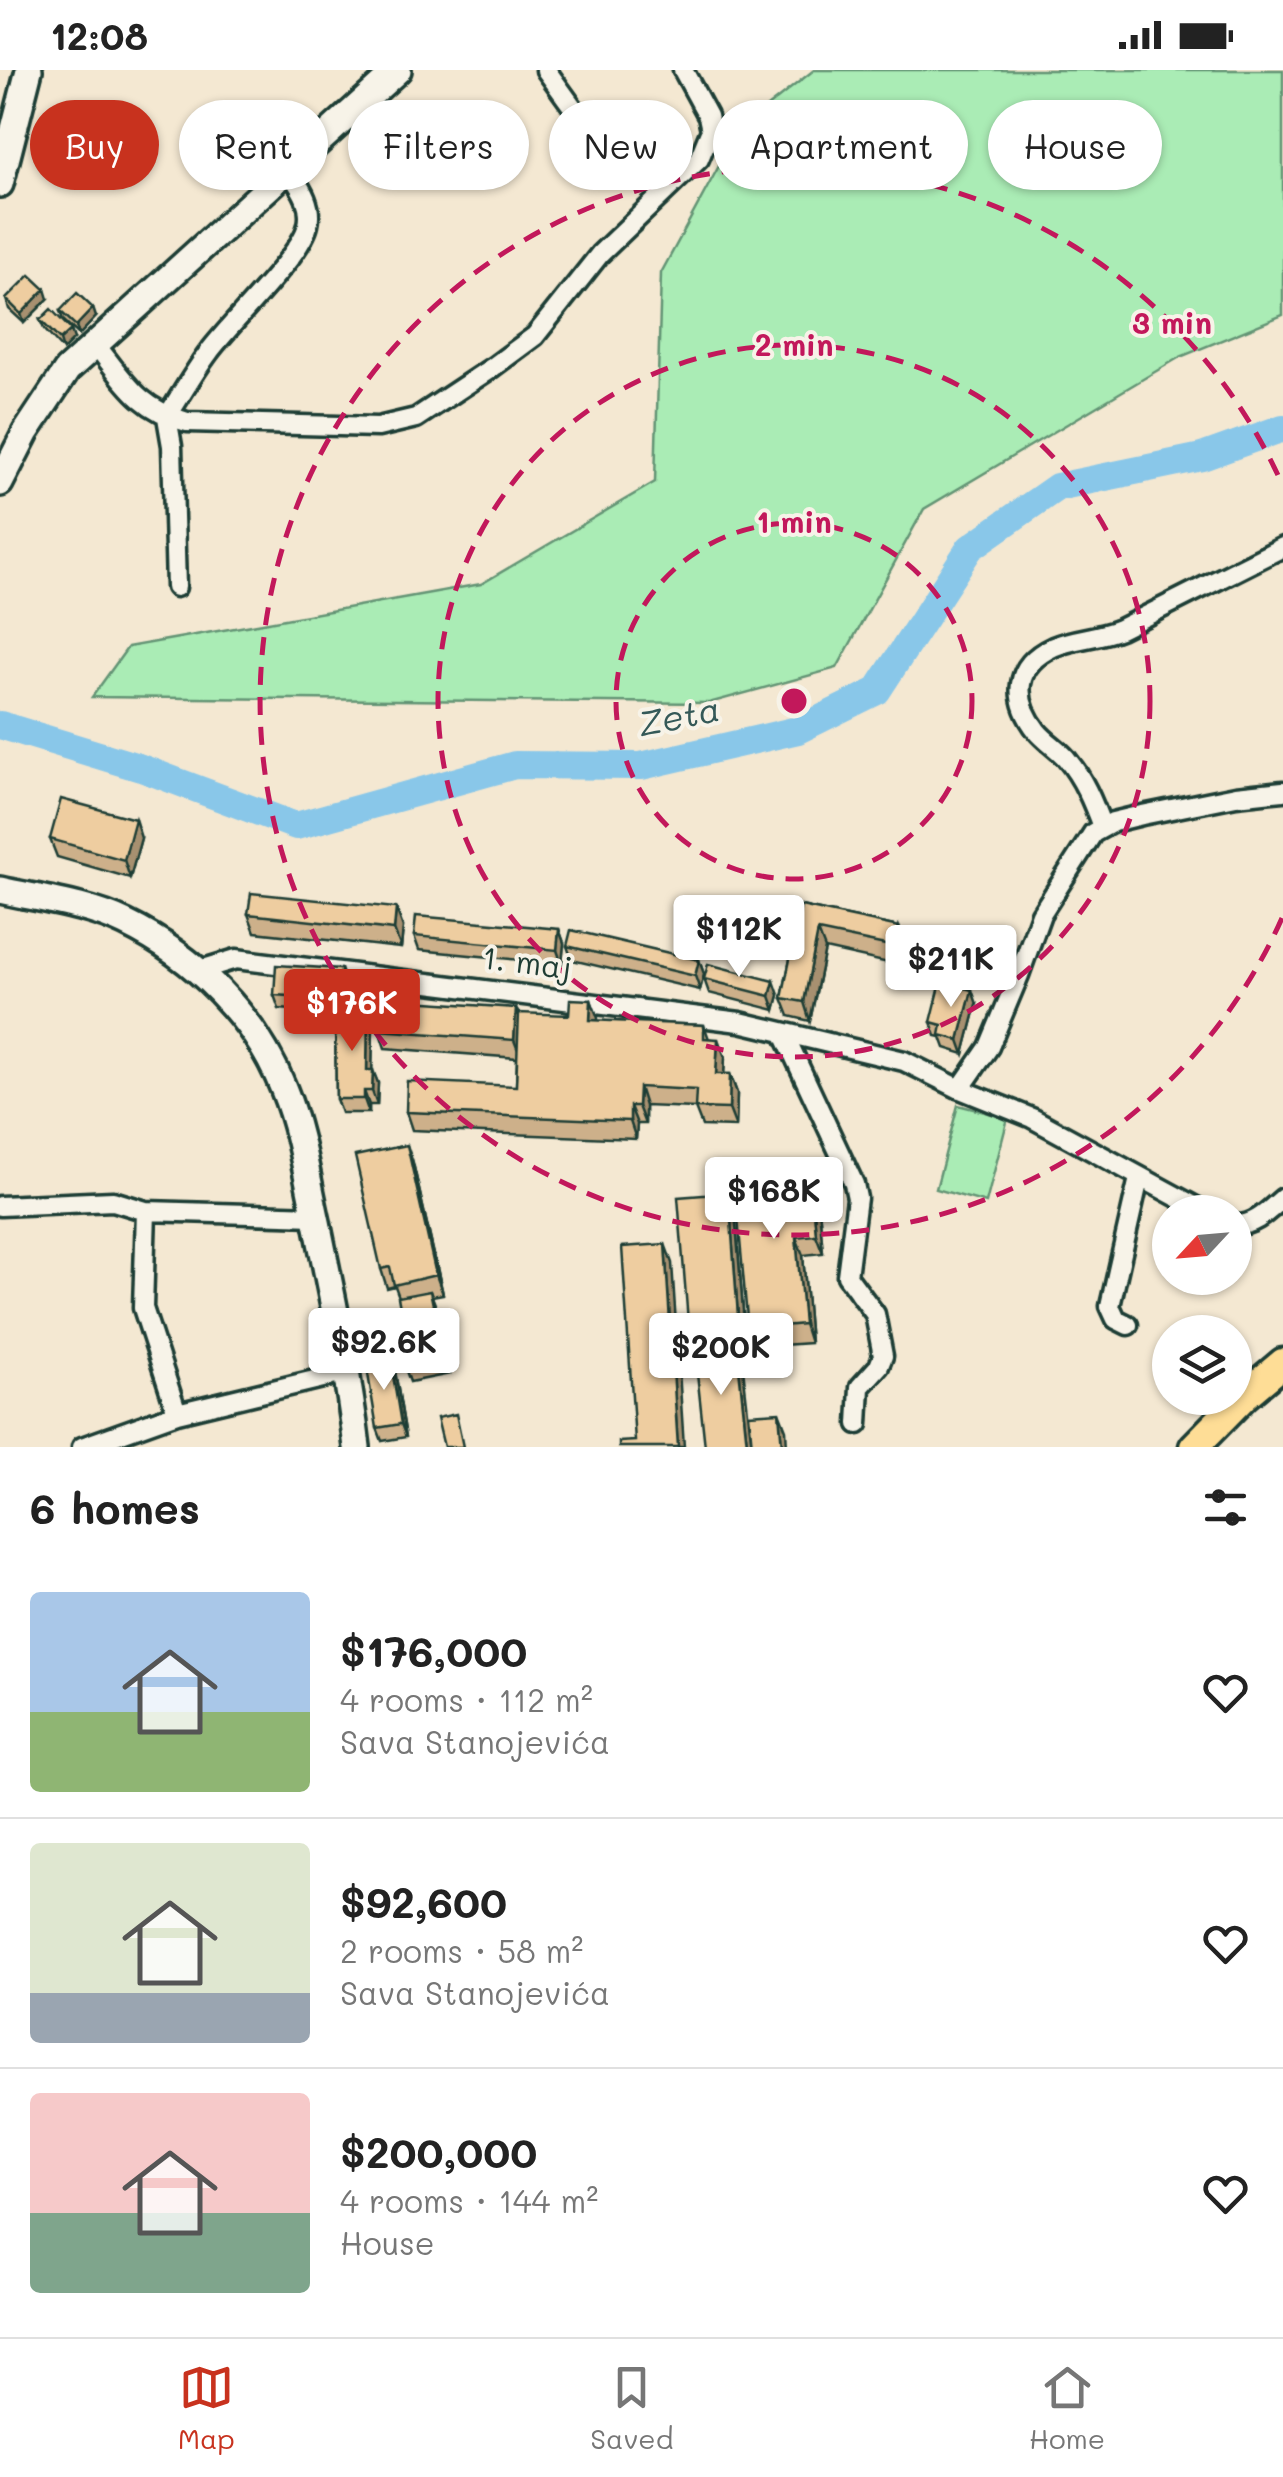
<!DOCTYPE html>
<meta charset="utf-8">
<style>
body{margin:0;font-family:Mali,sans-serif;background:#f6f6f6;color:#222;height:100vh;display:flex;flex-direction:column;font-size:38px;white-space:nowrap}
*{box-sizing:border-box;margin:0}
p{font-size:32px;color:#767676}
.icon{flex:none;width:55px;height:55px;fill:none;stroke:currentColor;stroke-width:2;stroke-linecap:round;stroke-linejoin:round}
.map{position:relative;height:1377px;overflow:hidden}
.panel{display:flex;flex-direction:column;background:#fff;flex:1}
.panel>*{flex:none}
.banner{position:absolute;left:30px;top:30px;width:1225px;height:90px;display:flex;gap:20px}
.needle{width:65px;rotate:244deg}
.buttons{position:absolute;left:1152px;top:1125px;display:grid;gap:20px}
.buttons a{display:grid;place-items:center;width:100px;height:100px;border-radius:50%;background:#fff;box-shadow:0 2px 8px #0004;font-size:50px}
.price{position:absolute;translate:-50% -85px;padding:0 22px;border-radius:10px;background:#fff;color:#222;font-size:32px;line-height:65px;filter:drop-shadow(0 2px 5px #0008)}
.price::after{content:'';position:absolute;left:50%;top:60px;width:30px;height:22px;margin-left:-15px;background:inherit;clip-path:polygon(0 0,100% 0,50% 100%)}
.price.active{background:#c8321e;color:#fff}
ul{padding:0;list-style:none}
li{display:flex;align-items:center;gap:30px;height:250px;padding:0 30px}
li+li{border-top:2px solid #e0e0e0}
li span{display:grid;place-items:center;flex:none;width:280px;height:200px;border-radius:10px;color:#555}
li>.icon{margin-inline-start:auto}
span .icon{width:120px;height:120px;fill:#fffc;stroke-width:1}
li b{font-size:42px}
h2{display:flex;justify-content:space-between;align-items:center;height:120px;padding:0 30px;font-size:42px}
.chip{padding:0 35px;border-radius:45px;background:#fff;box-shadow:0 2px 8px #0004;font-size:35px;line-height:90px}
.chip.active{background:#c8321e;color:#fff}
.status{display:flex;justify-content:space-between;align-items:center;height:70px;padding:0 50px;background:#fff;direction:ltr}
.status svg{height:28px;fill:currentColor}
.menu{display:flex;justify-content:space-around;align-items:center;height:140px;border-top:2px solid #e0e0e0;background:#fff;font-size:28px;color:#767676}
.menu a{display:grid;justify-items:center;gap:5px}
.menu .active{color:#c8321e}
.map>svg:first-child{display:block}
.green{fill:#aaecb5;stroke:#649474;stroke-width:2.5}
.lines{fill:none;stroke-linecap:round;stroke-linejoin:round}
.river{stroke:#89c7e9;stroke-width:28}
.street-casing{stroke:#1f3d34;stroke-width:25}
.secondary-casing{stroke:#1f3d34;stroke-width:32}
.primary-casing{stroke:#1f3d34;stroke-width:35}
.street{stroke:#f7f3e8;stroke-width:18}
.secondary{stroke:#f7f3e8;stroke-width:25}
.primary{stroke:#fedd96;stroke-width:28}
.wall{fill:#cdb08a;stroke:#1f3d34;stroke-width:2.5}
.shaded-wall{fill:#a79070;stroke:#1f3d34;stroke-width:2.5}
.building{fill:#eecda0;stroke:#1f3d34;stroke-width:2.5}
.ring{fill:none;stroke:#c2185b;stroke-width:5;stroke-dasharray:18 12}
.labels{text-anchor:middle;stroke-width:8;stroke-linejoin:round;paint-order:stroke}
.street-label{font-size:32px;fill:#1f3d34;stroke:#f7f3e8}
.water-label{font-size:35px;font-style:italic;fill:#345958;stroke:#f7f3e8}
.centre{fill:#c2185b;stroke:#f7f3e8;stroke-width:5}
.ring-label{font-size:30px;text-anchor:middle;font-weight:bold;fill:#c2185b;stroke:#f7f3e8;stroke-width:8;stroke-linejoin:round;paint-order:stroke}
</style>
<div class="status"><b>12:08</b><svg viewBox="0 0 49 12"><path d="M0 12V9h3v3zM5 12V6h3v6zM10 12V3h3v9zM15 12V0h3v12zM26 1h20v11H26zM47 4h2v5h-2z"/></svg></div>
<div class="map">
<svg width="1283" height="1377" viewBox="0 0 1283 1377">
<rect width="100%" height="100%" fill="#f4e8d2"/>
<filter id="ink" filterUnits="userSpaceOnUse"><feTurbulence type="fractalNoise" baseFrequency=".01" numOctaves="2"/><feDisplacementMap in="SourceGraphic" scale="20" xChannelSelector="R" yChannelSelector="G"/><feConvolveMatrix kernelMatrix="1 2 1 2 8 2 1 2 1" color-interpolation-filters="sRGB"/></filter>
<g filter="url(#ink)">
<!-- green -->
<path class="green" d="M814 0H1283V245L1180 287 924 439 837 598 709 633 92 627 128 577 481 514 655 412 661 203 739 59Z
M958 1035 1008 1048 986 1133 936 1119Z"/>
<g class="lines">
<!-- river -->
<path class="river" d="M0 655 141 698 296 756 515 695 641 696 798 660 877 621 970 478 1057 417 1202 387 1283 358"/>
<defs>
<path id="street" d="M546 0 587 57
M96 275C125 312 139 339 187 352L378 357 416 348 493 297 535 266 600 184 699 89 711 60 708 46 683 0
M176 517 172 376 167 347C181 325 194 302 209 282 231 252 301 186 308 155 313 133 299 116 288 99
M1102 757C1093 732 1083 708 1066 688 1057 678 1045 671 1037 661 1012 629 1014 595 1053 577 1074 568 1099 568 1120 559L1283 477
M200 900 236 889 740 952 904 991 960 1019 1032 1048 1205 1142
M784 964 854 1114 857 1128 847 1206 875 1244 883 1286 879 1296 860 1317 858 1354
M960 1019 989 977 1019 905 1041 844 1093 763 1113 752 1142 745 1236 726 1283 721
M0 1136 113 1131 146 1141 315 1146
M146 1141 143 1238 177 1343
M1235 1155C1255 1156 1269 1140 1283 1128
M1128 1255 1116 1249 1110 1236 1139 1108
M82 1377 177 1343 348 1302"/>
<path id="secondary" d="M0 114 29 0
M0 413 26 362 67 300 398 0
M0 820C40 829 88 835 125 853 195 887 255 946 284 1020 301 1062 307 1108 317 1152 332 1227 348 1301 357 1377"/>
<path id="primary" d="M1194 1377 1245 1325 1283 1293"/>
</defs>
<!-- street casing -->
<use href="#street" class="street-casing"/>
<!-- secondary casing -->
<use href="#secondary" class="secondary-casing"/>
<!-- primary casing -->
<use href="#primary" class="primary-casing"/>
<!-- street -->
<use href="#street" class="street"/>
<!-- secondary -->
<use href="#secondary" class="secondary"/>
<!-- primary -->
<use href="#primary" class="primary"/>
</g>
<!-- wall -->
<path class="wall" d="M6 229H48L24 253 9 239Z
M60 241 96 247 79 265 63 250Z
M40 250 74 269 63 280 44 259Z
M141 768 130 808 57 787 50 769Z
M801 836 899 857 906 875 902 896 825 879 810 951 789 946 782 928Z
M248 844 403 857 401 878 255 862Z
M559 859 564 873 562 894 419 880 414 866Z
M567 876 699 890 704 904 700 920 572 890Z
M704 909 779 925 775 940 709 923Z
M346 913 344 939 373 953 372 1000 378 1013 377 1035H369V1043H341L336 1029 335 943 279 939 274 925Z
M591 930 598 951 704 955 709 969 725 987 724 1004H730L737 1023 736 1057 702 1056 695 1038 645 1036V1054H637L636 1069 412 1060 406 1042 516 1016 517 988 385 978 379 960 516 938 519 946 569 945Z
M977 934 964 984 945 978 941 967 936 966 931 952Z
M413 1093 443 1224 432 1226 450 1304 410 1312 405 1298 404 1259 399 1227 395 1216 387 1218 381 1199Z
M817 1115 823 1183 803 1185 810 1273 754 1277 748 1259Z
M735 1142 746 1278 695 1282 689 1264Z
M390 1288 395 1301 406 1367 382 1371 377 1358Z"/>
<!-- shaded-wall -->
<path class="shaded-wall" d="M45 219 48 229 24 253 21 244Z
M93 238 96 247 79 265 76 256Z
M71 260 74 269 63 280 60 270Z
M135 749 141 768 130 808 124 790Z
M396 838 403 857 401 878 394 860Z
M899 857 906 875 902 896 895 877Z
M559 859 564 873 562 894 557 880Z
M818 861 825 879 810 951 804 932Z
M699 890 704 904 700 920 695 906Z
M341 899 346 913 344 943 339 929Z
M774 911 779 925 775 940 770 926Z
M972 920 977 934 964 984 959 970Z
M591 930 598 948 597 969 590 950Z
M516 938 523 957 521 988 514 970Z
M368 940 373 953 372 1013 367 1000Z
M718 969 725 987 723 1022 716 1004Z
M373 1000 378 1013 377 1035 372 1021Z
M730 1004 737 1023 736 1057 729 1039Z
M639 1017 645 1036V1054L638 1036Z
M364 1021 369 1035V1043L364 1029Z
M630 1036 637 1054 636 1069 630 1051Z
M407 1075 413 1093 443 1224 436 1205Z
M810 1097 817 1115 823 1183 816 1165Z
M729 1123 735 1142 746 1278 739 1260Z
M796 1167 803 1185 810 1273 804 1254Z
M665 1174 672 1193 684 1377H678Z
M430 1221 435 1234 450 1304 445 1290Z
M737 1279 743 1298 752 1377H748L747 1374Z
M390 1288 395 1301 406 1367 401 1354Z
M779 1342 786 1360 787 1377H782Z"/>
<!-- building -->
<path class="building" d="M30 205 45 219 21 244 6 229Z
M77 223 93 238 76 256 60 241Z
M51 239 71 260 60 270 40 250Z
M61 729 135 749 124 790 50 769Z
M251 823 396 838 394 860 248 844Z
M801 836 899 857 895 877 818 861 804 932 782 928Z
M416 846 559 859 557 880 414 866Z
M571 860 699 890 695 906 567 876Z
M708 894 774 911 770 926 704 909Z
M276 895 341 899 339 929 274 925Z
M941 912 972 920 959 970 940 965 942 955 931 952Z
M381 929 516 938 514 970 379 960Z
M570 929 591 930 590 950 704 955V968L718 969 716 1004H730L729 1039 695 1038 696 1020 639 1017 638 1036H630V1051L406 1042 407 1011 516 1016 519 943 569 945Z
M335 939 368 940 367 1000H373L372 1021H364V1029H336Z
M407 1075 436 1205 394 1215 390 1197 381 1199 355 1086Z
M810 1097 816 1165 796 1167 804 1254 748 1259 734 1103Z
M729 1123 739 1260 689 1264 678 1127Z
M665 1174 678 1377H619V1372L635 1371 622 1177Z
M430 1221 445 1290 405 1298 398 1261 404 1259 398 1227Z
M737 1279 747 1374 705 1377 695 1284Z
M390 1288 401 1354 377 1358 366 1292Z
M779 1342 782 1377H752L749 1344Z
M456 1344 463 1377H444L437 1348Z"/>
</g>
<!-- distance rings -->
<g class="ring">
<circle cx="794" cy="631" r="178"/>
<circle cx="794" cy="631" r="356"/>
<path d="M1282 848A534 534 0 1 1 1282 414"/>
</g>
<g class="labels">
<!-- street labels -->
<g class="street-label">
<text transform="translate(527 893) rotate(7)" y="11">1. maj</text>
</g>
<!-- water labels -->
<g class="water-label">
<text transform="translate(679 647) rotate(-12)" y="12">Zeta</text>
</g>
</g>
<circle cx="794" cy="631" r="15" class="centre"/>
<g class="ring-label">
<text x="1172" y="264">3 min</text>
<text x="794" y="286">2 min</text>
<text x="794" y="463">1 min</text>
</g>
</svg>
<div class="buttons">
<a><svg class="needle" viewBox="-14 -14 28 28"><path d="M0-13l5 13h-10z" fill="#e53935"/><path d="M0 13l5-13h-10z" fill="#767676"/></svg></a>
<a><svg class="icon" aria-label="layers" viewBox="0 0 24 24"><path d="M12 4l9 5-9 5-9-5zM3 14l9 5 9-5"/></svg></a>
</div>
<b class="price" style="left:739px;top:910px">$112K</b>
<b class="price" style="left:951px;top:940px">$211K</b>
<b class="price active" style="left:352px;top:984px">$176K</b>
<b class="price" style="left:774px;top:1172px">$168K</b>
<b class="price" style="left:384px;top:1323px">$92.6K</b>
<b class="price" style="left:721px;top:1328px">$200K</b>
<div class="banner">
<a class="chip active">Buy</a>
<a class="chip">Rent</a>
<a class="chip">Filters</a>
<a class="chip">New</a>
<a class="chip">Apartment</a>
<a class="chip">House</a>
</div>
</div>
<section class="panel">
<h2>6 homes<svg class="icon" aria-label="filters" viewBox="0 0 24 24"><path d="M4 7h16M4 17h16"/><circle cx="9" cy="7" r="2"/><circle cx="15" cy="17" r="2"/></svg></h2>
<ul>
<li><span style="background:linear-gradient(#a9c7e8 60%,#8fb573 0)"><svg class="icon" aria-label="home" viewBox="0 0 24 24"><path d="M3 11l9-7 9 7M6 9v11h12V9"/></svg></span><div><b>$176,000</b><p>4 rooms · 112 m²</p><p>Sava Stanojevića</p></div><svg class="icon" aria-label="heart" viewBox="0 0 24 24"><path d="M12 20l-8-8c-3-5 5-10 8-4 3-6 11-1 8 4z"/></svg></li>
<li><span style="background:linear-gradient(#dfe7d0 75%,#9aa5b1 0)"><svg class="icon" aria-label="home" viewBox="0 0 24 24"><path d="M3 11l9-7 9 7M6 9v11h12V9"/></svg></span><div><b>$92,600</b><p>2 rooms · 58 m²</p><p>Sava Stanojevića</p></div><svg class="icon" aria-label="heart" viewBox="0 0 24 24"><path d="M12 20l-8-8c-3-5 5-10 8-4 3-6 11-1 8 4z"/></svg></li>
<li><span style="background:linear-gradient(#f6c9c9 60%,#7fa58c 0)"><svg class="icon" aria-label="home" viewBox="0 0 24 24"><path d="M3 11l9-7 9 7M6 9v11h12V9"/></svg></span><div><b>$200,000</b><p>4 rooms · 144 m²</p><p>House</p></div><svg class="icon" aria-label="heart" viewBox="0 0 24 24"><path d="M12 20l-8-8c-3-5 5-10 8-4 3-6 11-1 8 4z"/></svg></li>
</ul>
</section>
<nav class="menu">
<a class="active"><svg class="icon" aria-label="map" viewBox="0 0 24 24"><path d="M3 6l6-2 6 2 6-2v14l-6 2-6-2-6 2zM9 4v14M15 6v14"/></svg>Map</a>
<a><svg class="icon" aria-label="saved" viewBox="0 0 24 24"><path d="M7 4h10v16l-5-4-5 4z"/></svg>Saved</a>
<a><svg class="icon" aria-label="home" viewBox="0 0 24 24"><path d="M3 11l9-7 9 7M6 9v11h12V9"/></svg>Home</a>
</nav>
